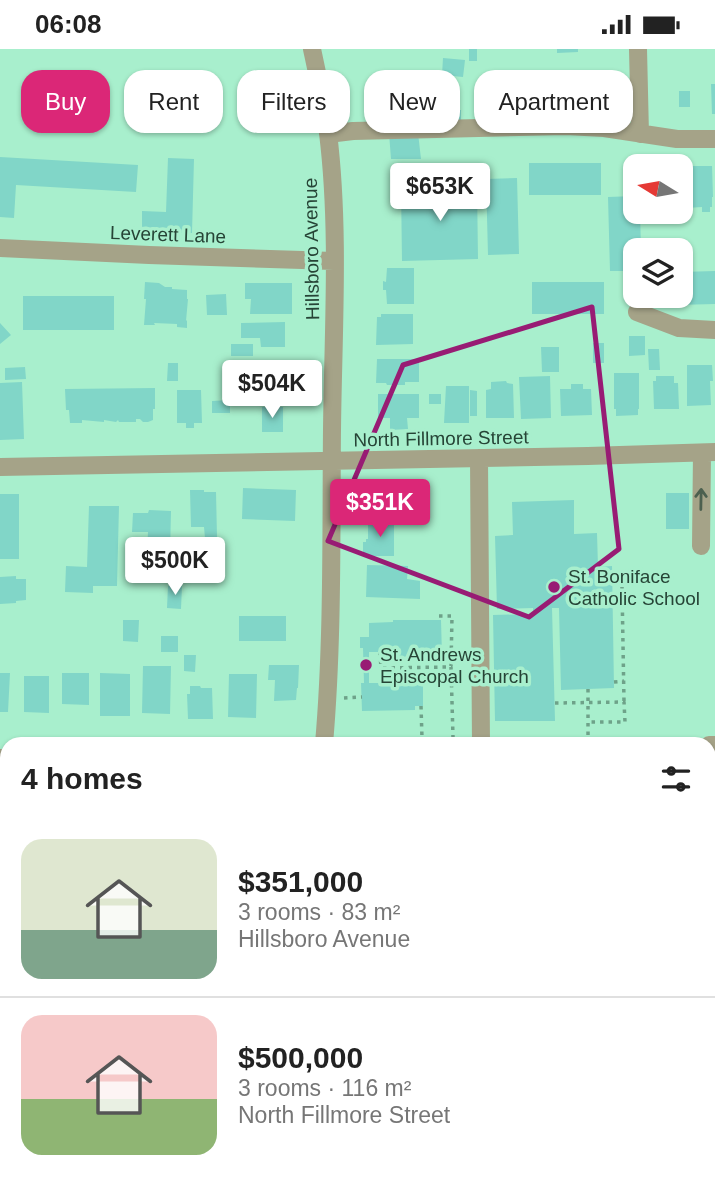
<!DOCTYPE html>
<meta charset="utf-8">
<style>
body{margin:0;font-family:Helvetica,sans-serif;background:#f2f2f2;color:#222;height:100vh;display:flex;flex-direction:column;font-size:26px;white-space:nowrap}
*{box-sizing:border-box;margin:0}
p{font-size:23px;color:#767676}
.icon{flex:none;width:38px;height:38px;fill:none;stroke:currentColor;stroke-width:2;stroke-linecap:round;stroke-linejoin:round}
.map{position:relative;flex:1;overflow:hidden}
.details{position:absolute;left:0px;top:688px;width:716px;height:450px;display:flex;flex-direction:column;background:#fff;border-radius:21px 21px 0 0;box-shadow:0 2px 5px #0004}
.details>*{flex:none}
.guide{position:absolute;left:21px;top:21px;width:674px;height:63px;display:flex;gap:14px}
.needle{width:46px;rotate:281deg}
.buttons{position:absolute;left:623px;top:105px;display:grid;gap:14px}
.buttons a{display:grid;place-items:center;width:70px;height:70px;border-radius:14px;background:#fff;box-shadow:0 2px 5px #0004;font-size:35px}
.price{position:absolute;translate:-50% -60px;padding:0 16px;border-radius:7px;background:#fff;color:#222;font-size:23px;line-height:46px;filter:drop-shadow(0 2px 4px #0008)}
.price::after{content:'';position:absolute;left:50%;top:42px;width:21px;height:16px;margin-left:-10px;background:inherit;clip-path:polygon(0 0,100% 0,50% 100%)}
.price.selected{background:#db2777;color:#fff}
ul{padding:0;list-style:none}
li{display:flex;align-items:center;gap:21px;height:175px;padding:0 21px}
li+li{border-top:2px solid #e0e0e0}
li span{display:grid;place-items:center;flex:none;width:196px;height:140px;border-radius:21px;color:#555}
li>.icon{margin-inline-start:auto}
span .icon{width:84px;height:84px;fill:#fffc;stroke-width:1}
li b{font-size:30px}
h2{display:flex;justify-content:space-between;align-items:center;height:84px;padding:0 21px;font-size:30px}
.chip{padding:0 24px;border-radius:21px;background:#fff;box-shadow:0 2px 5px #0004;font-size:24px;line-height:63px}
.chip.selected{background:#db2777;color:#fff}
.status{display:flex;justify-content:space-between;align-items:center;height:49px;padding:0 35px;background:#fff;direction:ltr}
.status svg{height:19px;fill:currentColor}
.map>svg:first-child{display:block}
.building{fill:#81d6c8}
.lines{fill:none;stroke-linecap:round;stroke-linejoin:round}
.path{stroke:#6ea289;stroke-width:3.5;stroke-dasharray:3.5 5;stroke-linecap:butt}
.minor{stroke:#a5a388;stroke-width:18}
.oneway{stroke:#4c604f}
.marked{fill:none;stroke:#981c74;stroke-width:5;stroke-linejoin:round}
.poi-dot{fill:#981c74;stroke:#a8efcd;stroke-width:2.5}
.labels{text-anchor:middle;stroke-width:7;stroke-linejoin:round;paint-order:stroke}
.street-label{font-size:19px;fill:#264436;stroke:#a8efcd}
.poi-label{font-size:19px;fill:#264436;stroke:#a8efcd;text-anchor:start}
</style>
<div class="status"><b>06:08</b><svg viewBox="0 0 49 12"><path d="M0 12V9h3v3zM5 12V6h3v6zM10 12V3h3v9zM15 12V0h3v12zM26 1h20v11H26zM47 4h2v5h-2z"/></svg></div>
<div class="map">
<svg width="715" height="1136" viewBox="0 0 715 1136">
<rect width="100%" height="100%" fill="#a8efcd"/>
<!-- building -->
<path class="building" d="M469 0H477V12H469Z
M557 0H578V3L557 4Z
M443 9 465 11 463 28 442 26Z
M561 32H582V54L561 55Z
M711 35H715V65H712Z
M593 36 605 37 606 54H594Z
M679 42H690V58H679Z
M445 61H461V73L446 74Z
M389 84H418L421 110H391Z
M0 108 138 116 136 143 16 136 14 169 0 168Z
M168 109 194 110 192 184 142 183V162L166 163Z
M529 114H601V146H529Z
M693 117H712L713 148H712V158H710V163H702V158L687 159 685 123H693Z
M517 129 519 205 488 206 486 130Z
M477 135 478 210 402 212 401 137Z
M635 147V163H640L641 201H635V222H610L608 148Z
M387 219H414V255H387L386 241H383V232L386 233Z
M715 222V255L676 256 675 247H681V223Z
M145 233 159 234 165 238H172V240L187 241V250H188L186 272 187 271V279L177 278V275L154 274 155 276H144L146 250H144Z
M532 233H604V265H532Z
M245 234H292V265H250L251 250H245Z
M226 245 227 266H207L206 246Z
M23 247H114V281H23Z
M381 265H413V295L376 296 377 268H381Z
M285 273V298H261L260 289H241V274Z
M0 274 11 286 0 295Z
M629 287H645V306L629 307Z
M593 294H604V314H593Z
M231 295H253V307H231Z
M541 298H559V323H542Z
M648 300H659L660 321H649Z
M377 310H419V333H405V336H387L386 334H376Z
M168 314H178V332H167Z
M687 316H712L713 332H710L711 356 687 357Z
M25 318 26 330 5 331V319Z
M614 324H639V360H638V366L616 367V360H614Z
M550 327 551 369 521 370 519 328Z
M656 327H674V334H678L679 360H654L653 332H656Z
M506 332 507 334 513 335 514 369H486V341L491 340V333Z
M22 333 24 390 0 391V334Z
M571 335H583V340H591L592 366 561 367 560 340H571Z
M446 337H469V374H444Z
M155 339V360H153V371L148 373H143L140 370H136V373H119L118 371 116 373 104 371V373L82 371V374H70L69 361H66L65 340Z
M177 341H201L202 374H194V379H186V374H177Z
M470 341 477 342V367H470Z
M378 345H419V369H407L408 380 390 381V369H378Z
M429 345H441V355H429Z
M230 351V364H212V352Z
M262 358H283V383H262Z
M369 436H408L409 465 369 466V463H363V440H369Z
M243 439 296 441 295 472 242 470Z
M190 441H204V443H216L217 488 205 489 204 478H191Z
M666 444H689V480H666Z
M0 445H19V510H0Z
M574 451V485L597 484 598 518 612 517 614 639 561 641 559 559H552L555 672H495L493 566 533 565V559L497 560 495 487 513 486 512 453Z
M89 457H119L117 537H93V544L65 543 66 517 87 518Z
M149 461 171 462 170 505 147 504 148 483H132L133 464H148Z
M374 471H394V507H367V504H363V493H366V490H368V473H374Z
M367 516 408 517 407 530 420 532V550L366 548Z
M16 527V530H26V551L16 552V554L0 555V528Z
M168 537H182L181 560 167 559Z
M239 567H286V592H239Z
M123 571H139L138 593 123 592Z
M393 571H441L442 607 383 608V603H369V634H396L395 625 423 624V657H415V661L362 662 361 634H364L363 599H360V588H369V574L393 573Z
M161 587H178V603H161Z
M184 606H196L195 623 184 622Z
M269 616H299L298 639H297L296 651 274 652 275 631H268Z
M143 617H171L170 665 142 664Z
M0 624H10L8 663H0Z
M62 624H89V656L62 655Z
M100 624 130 625V667H100Z
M229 625H257L256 669 228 668Z
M24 627H49V664L24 663Z
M190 637H200L201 639H212L213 670H188L187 645H190Z
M0 758 7 759V807L0 806Z
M709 766H715V857H709Z
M0 883H7V924H0Z
M709 951H715V966H709Z
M125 1130H155V1136H125Z
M177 1130H227L226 1136H177Z
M301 1130H324L328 1131 327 1136H305L300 1135Z
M384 1130H495V1136H384Z"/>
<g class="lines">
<!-- path -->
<path class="path" d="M622 538 624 653
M439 567H452L451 618
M380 603 381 619
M614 633 624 632
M381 634V619L451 618 453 688
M588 640V687
M344 649 362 648
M555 654 624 653 625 673H587
M421 657 422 689"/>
<!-- minor -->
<path class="minor" d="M312 0C318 28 324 55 328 84 340 181 333 283 332 381 331 485 333 591 324 695
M638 0 640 85
M328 85 353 82 566 77 604 79 677 90H715
M0 199 149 206 334 212
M637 263 679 279 715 281
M479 409 481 695
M0 418 588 407 715 403
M701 497 702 404
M709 696H715
M0 709H7
M0 870 7 869
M709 1014H715
M0 1018H7
M709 1056 712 1136
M515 1130V1136
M249 1136 250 1130"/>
</g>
<!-- one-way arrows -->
<defs><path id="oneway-shaft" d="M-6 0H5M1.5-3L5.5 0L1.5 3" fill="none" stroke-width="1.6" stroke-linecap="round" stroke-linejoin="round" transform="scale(1.75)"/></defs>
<use class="oneway" href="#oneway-shaft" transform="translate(701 450) rotate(-89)"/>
<!-- marked area -->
<path class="marked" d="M592 258 619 500 529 568 328 492 403 316Z"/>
<!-- markers -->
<g class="poi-dot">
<circle cx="554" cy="538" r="7"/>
<circle cx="366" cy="616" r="7"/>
</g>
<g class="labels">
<!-- street labels -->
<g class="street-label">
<text transform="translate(168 185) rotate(2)" y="7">Leverett Lane</text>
<text transform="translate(311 200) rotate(-91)" y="7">Hillsboro Avenue</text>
<text transform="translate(441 389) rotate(-1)" y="7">North Fillmore Street</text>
</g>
<!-- poi labels -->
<g class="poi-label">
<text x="568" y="534">St. Boniface<tspan x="568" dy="22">Catholic School</tspan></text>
<text x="380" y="612">St. Andrews<tspan x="380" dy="22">Episcopal Church</tspan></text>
</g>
</g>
</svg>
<div class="buttons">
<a><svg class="needle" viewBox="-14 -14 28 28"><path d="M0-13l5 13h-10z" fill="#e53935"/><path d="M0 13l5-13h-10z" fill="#767676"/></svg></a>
<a><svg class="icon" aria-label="layers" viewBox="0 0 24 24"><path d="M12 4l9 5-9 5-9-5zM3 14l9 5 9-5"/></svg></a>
</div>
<b class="price" style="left:440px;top:174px">$653K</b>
<b class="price" style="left:272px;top:371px">$504K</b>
<b class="price selected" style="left:380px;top:490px">$351K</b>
<b class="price" style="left:175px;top:548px">$500K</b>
<div class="guide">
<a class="chip selected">Buy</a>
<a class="chip">Rent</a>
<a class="chip">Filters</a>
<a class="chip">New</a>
<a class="chip">Apartment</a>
</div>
<section class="details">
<h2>4 homes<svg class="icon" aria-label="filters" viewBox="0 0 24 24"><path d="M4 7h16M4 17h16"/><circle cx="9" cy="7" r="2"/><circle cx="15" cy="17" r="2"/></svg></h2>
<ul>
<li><span style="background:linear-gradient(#dfe7d0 65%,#7fa58c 0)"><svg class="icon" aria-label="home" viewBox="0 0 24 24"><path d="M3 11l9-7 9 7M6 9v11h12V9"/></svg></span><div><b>$351,000</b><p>3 rooms · 83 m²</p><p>Hillsboro Avenue</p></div></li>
<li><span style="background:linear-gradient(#f6c9c9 60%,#8fb573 0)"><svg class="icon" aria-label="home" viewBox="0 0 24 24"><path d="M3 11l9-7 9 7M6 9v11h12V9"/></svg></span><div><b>$500,000</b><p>3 rooms · 116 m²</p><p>North Fillmore Street</p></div></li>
</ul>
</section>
</div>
